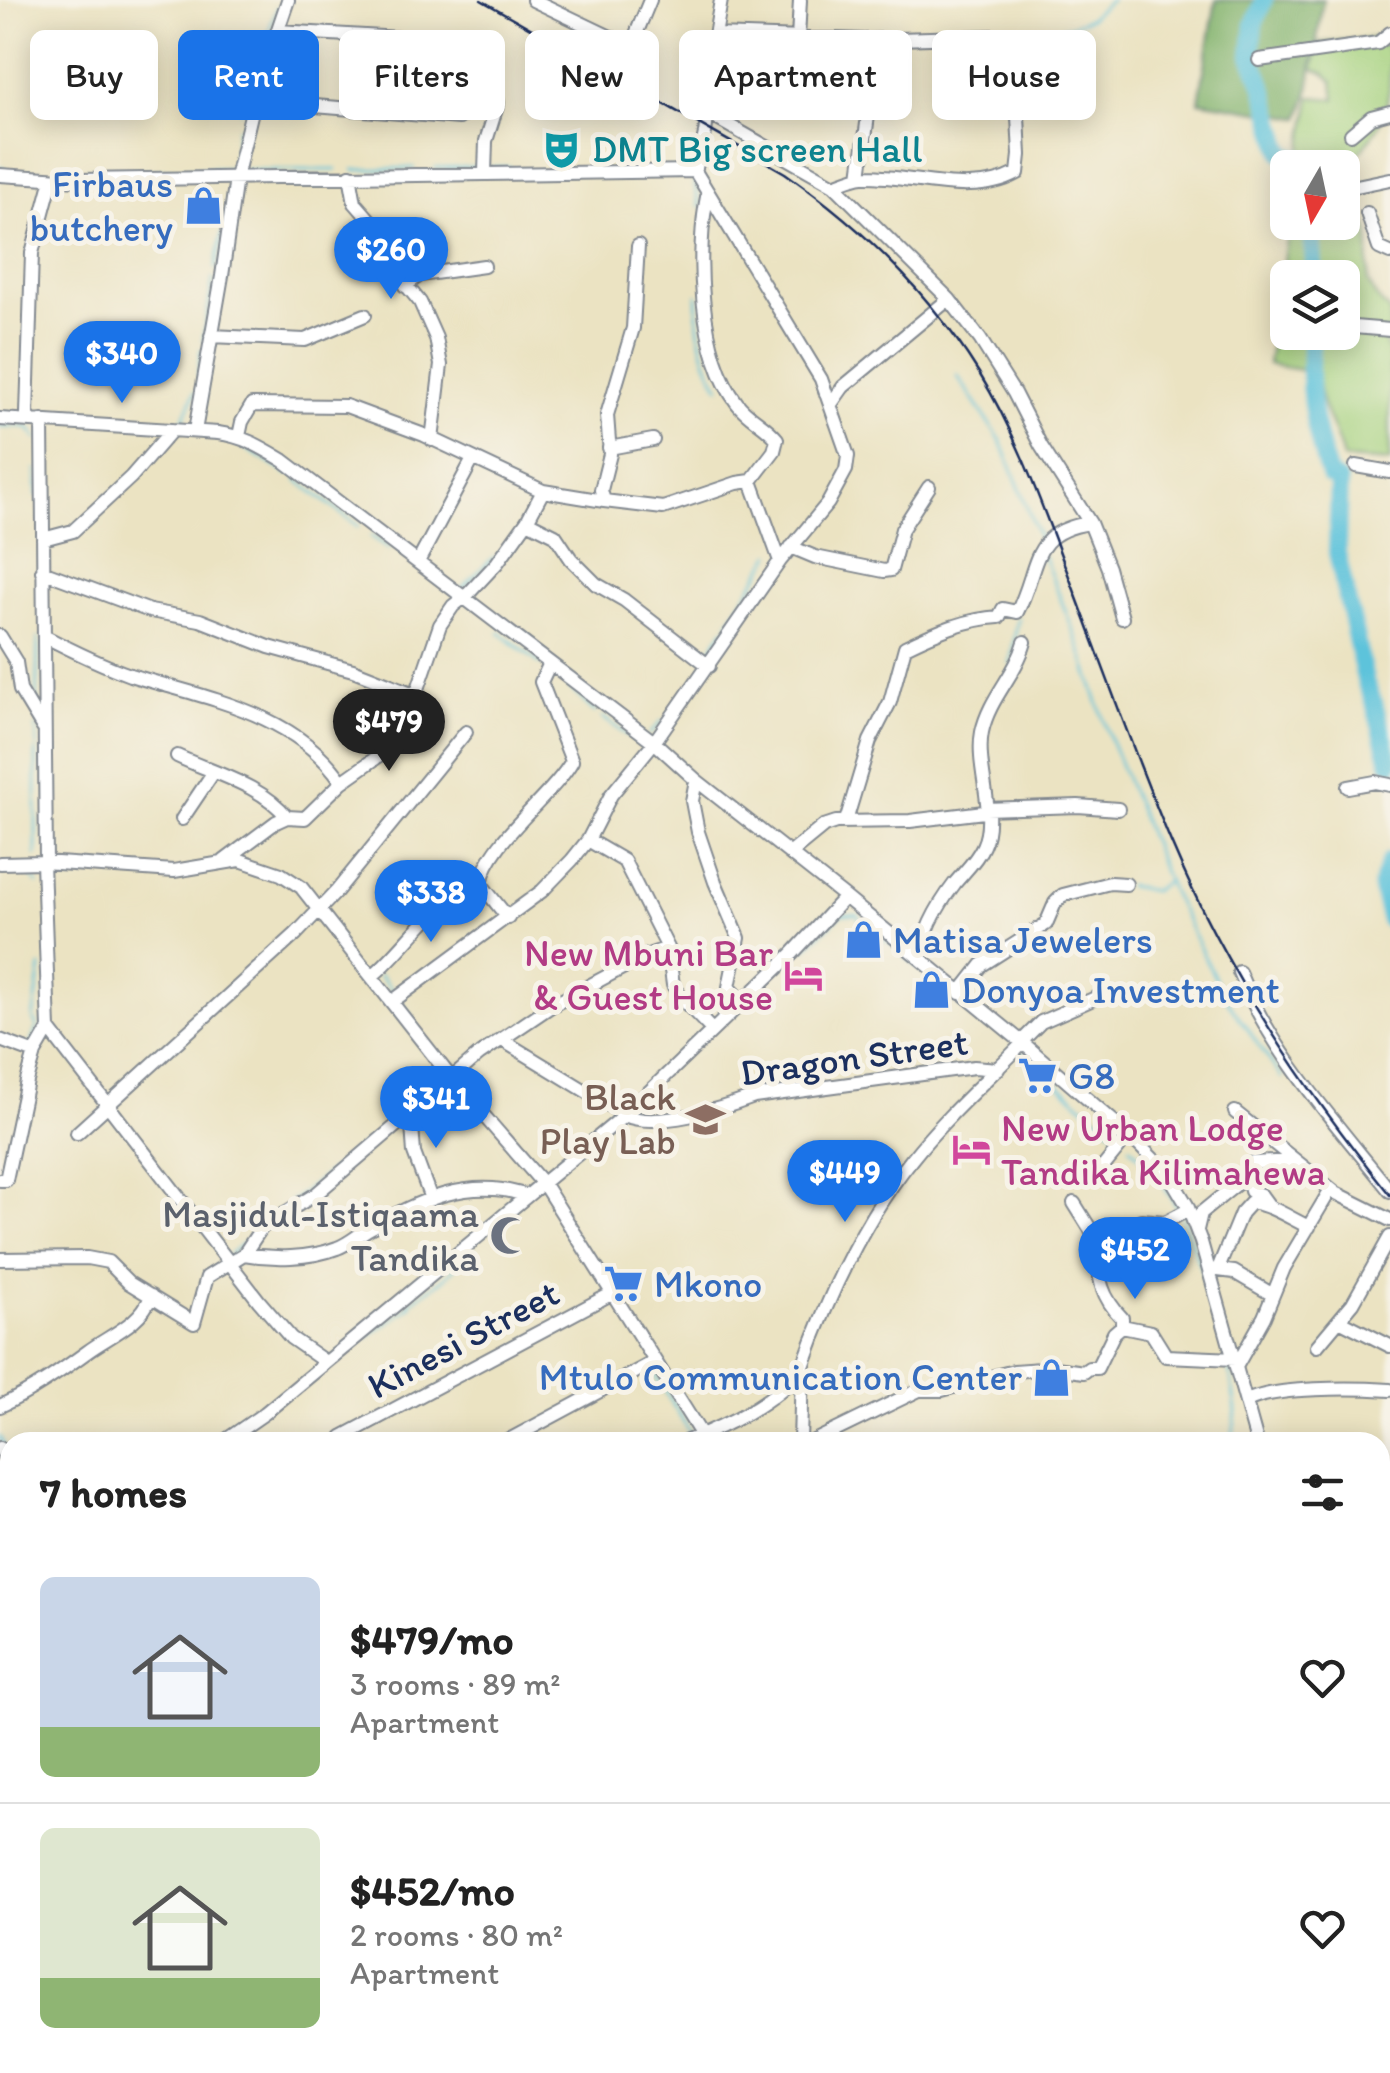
<!DOCTYPE html>
<meta charset="utf-8">
<style>
body{margin:0;font-family:Itim,sans-serif;background:#f6f6f6;color:#222;height:100vh;display:flex;flex-direction:column;font-size:38px;white-space:nowrap}
*{box-sizing:border-box;margin:0}
p{font-size:32px;color:#767676}
.icon{flex:none;width:55px;height:55px;fill:none;stroke:currentColor;stroke-width:2;stroke-linecap:round;stroke-linejoin:round}
.map{position:relative;flex:1;overflow:hidden}
.details{position:absolute;left:0px;top:1432px;width:1390px;height:642px;display:flex;flex-direction:column;background:#fff;border-radius:30px 30px 0 0;box-shadow:0 5px 25px #0003}
.details>*{flex:none}
.banner{position:absolute;left:30px;top:30px;width:1330px;height:90px;display:flex;gap:20px}
.needle{width:65px;rotate:189deg}
.buttons{position:absolute;left:1270px;top:150px;display:grid;gap:20px}
.buttons a{display:grid;place-items:center;width:90px;height:90px;border-radius:15px;background:#fff;box-shadow:0 5px 25px #0003;font-size:50px}
.price{position:absolute;translate:-50% -85px;padding:0 22px;border-radius:35px;background:#1a73e8;color:#fff;font-size:32px;line-height:65px;filter:drop-shadow(0 2px 5px #0008)}
.price::after{content:'';position:absolute;left:50%;top:60px;width:30px;height:22px;margin-left:-15px;background:inherit;clip-path:polygon(0 0,100% 0,50% 100%)}
.price.current{background:#222;color:#fff}
ul{padding:0;list-style:none}
li{display:flex;align-items:center;gap:30px;height:250px;padding:0 40px}
li+li{border-top:2px solid #e0e0e0}
li span{display:grid;place-items:center;flex:none;width:280px;height:200px;border-radius:15px;color:#555}
li>.icon{margin-inline-start:auto}
span .icon{width:120px;height:120px;fill:#fffc;stroke-width:1}
li b{font-size:42px}
h2{display:flex;justify-content:space-between;align-items:center;height:120px;padding:0 40px;font-size:42px}
.tag{padding:0 35px;border-radius:15px;background:#fff;box-shadow:0 5px 25px #0003;font-size:35px;line-height:90px}
.tag.current{background:#1a73e8;color:#fff}
.map>svg:first-child{display:block}
.green{fill:#a6d27f;stroke:#60806e;stroke-width:2.5;fill-rule:evenodd}
.forest{fill:#84b46e;stroke:#507266;stroke-width:2.5}
.lines{fill:none;stroke-linecap:round;stroke-linejoin:round}
.stream{stroke:#5dc3db;stroke-width:2.5}
.river{stroke:#5dc3db;stroke-width:18}
.minor-casing{stroke:#838990;stroke-width:16}
.minor{stroke:#fff;stroke-width:12}
.rail{stroke:#1b2f5e;stroke-width:2.5}
.labels{text-anchor:middle;stroke-width:10;stroke-linejoin:round;paint-order:stroke}
.culture-label{font-size:38px;fill:#0d838f;stroke:#f7f3e8;text-anchor:start}
.shop-label{font-size:38px;fill:#366cbe;stroke:#f7f3e8;text-anchor:start}
.hotel-label{font-size:38px;fill:#b23c85;stroke:#f7f3e8;text-anchor:end}
.street-label{font-size:38px;fill:#1b2f5e;stroke:#f7f3e8}
.education-label{font-size:38px;fill:#785e54;stroke:#f7f3e8;text-anchor:end}
.worship-label{font-size:38px;fill:#5b616d;stroke:#f7f3e8;text-anchor:end}
</style>
<div class="map">
<svg width="1390" height="2073" viewBox="0 0 1390 2073">
<rect width="100%" height="100%" fill="#f7f3e8"/>
<filter id="ink" filterUnits="userSpaceOnUse"><feTurbulence type="fractalNoise" baseFrequency=".01" numOctaves="2"/><feDisplacementMap in="SourceGraphic" scale="20" xChannelSelector="R" yChannelSelector="G"/><feConvolveMatrix kernelMatrix="1 2 1 2 8 2 1 2 1" color-interpolation-filters="sRGB"/></filter>
<filter id="wash" filterUnits="userSpaceOnUse"><feTurbulence type="fractalNoise" baseFrequency=".0048" numOctaves="4" result="noise"/><feDisplacementMap in="SourceGraphic" scale="40" xChannelSelector="R" yChannelSelector="G"/><feGaussianBlur stdDeviation="2.25" result="paint"/><feColorMatrix in="noise" values="0 0 0 0 0 0 0 0 0 0 0 0 0 0 0 0 0 1.4 0 .05"/><feComposite in="paint" operator="in"/></filter>
<g filter="url(#wash)">
<rect width="100%" height="100%" fill="#ebe3c2"/>
<!-- green -->
<path class="green" d="M1382 37C1390 50 1390 59 1390 75 1390 115 1374 139 1346 167L1351 198 1369 230 1368 282 1376 297 1390 312V338L1385 341 1390 357V462L1343 459C1337 429 1316 403 1318 373L1268 364 1290 223 1342 222V168L1299 167 1311 97 1335 99 1333 81 1324 73 1313 69 1318 43ZM1288 278H1342V332H1288Z"/>
<!-- forest -->
<path class="forest" d="M1216 0H1323L1308 96 1300 118 1199 101Z"/>
<g class="lines">
<!-- stream -->
<path class="stream" d="M855 43 862 114
M1019 47 1029 40 1088 19 1111 0
M258 61 277 8
M705 61 707 45
M241 111 252 77
M0 167 4 168
M492 167H510
M435 168 479 167
M245 170H336
M354 170 414 168
M91 174 233 168 238 127
M694 181 700 207
M215 269 222 233
M697 294C697 325 701 361 720 387
M203 341 213 279
M957 375 1001 441 1041 543
M198 377 201 350
M31 414 58 416
M182 423 195 392
M0 426 28 427 37 439
M242 446 288 474
M36 469 37 495
M297 480 358 526
M371 536 390 549
M1043 555 1078 642 1111 742 1172 892 1224 996 1282 1078
M461 589 494 557
M728 624 772 554
M500 633 542 665
M706 656 725 629
M1010 664 1018 618
M559 679 561 680
M569 687 595 712
M36 705 38 638
M602 717 640 744
M36 728 37 746
M650 734 662 721
M36 855V750
M14 869H25L38 884
M1128 886 1153 891 1167 881
M805 949 841 914 858 915 862 927 871 936 889 942 963 1007 985 1020
M379 975 394 992
M401 1002 411 1016
M30 1046 37 1027 33 1019 41 967
M1020 1051 1120 1137
M1102 1103 1126 1124
M1129 1146 1154 1169 1179 1210
M291 1202 371 1139
M1182 1217 1207 1285
M230 1254 243 1243
M367 1337 411 1306 409 1303 445 1278 474 1247
M1229 1365 1236 1411 1232 1442
M653 1371 690 1432
M0 1437 4 1445
M1380 1509 1390 1511
M1380 1524 1390 1525
M0 2041 10 2056
M16 2065 21 2073"/>
<!-- river -->
<path class="river" d="M1264 0 1254 24 1251 56 1263 84 1283 153 1300 159 1302 168
M1311 222 1315 278
M1313 332C1305 383 1313 427 1329 476L1339 481 1337 553 1366 684 1374 703 1390 762
M1390 861 1381 886 1390 921"/>
</g>
</g>
<g filter="url(#ink)">
<g class="lines">
<defs>
<path id="minor" d="M533 0 625 44 634 39 650 0
M278 31 435 40
M717 35 864 40 997 36 1014 40 1020 155 1018 173C971 199 914 175 863 176 853 177 843 182 834 185
M798 39 800 0
M1259 60 1378 43 1390 33
M256 94 315 106 459 118 463 115 470 81 496 84
M707 113 834 185 949 299 980 339 1014 393 1041 446 1090 523 1108 568 1122 618
M1351 134 1371 117 1390 112
M695 171C701 149 711 124 704 101L721 0
M485 173 486 141 498 103 490 62 495 49
M0 175 78 180 695 171 821 379 848 456 846 470 828 503 780 561 655 741 611 795 588 840 572 860 542 891 393 1001
M350 175 355 203 376 227 388 263 420 302 436 338 441 365 432 440
M860 176 871 93 864 40
M1342 189 1390 179
M1367 213 1379 248 1390 253
M405 286 420 275 484 266
M1342 326 1390 330
M211 336 305 340 365 315
M831 404 843 387 949 299
M0 419 218 433C243 436 261 447 283 460L654 742 696 780 845 897 1023 1043 1129 1135 1169 1175 1187 1205 1201 1242 1257 1442
M31 421 27 414 32 253 52 179
M42 421 46 862
M195 431 222 276 236 178 256 94 288 0
M239 436 242 422 252 405 346 406 424 435 543 491 604 501 663 508 737 483 751 481 774 451 777 439C766 425 748 418 737 403 699 353 695 251 708 192
M609 448 653 440
M1356 466 1390 472
M751 481 780 561
M604 501 601 490 610 454 607 415 633 328 638 246
M527 521 555 535 571 559 596 584 624 600 709 666
M43 539 73 531 131 477 172 430
M791 547 815 557 884 571 891 570 902 529 929 487
M418 562 473 459
M42 571 150 611 200 620 269 647 353 670 414 694
M0 636 16 662 20 690 43 728
M44 636C71 650 102 665 130 675 205 698 295 712 342 782
M177 756C213 773 262 785 287 817
M696 780 692 801 698 832 715 882 739 938 729 987 742 1001
M1348 787 1375 782 1390 785
M182 819 213 773
M846 821 870 741 890 702 905 647C936 632 966 619 999 617L1003 609 1017 612C1040 568 1028 532 1090 523
M588 840 624 861 668 948 673 985 682 999 712 1030
M791 853 824 826 836 822 910 821 984 812 986 809 1078 806 1118 809
M224 861 276 822 287 817 305 818 342 782 376 758 407 721 440 625 453 606 468 594 497 563 527 521 543 491
M43 862 49 1029 259 1301 291 1338 324 1361
M0 863 43 862 174 871 240 860 281 874 301 887 452 1079 545 1186 706 1442
M508 918 481 884C487 842 551 798 572 761L541 682 550 663
M920 958C923 931 939 904 955 883 965 871 977 860 983 846 998 815 975 767 982 732 989 698 1016 675 1025 642
M1239 972C1272 1054 1336 1123 1390 1191
M373 975C399 956 452 879 481 880
M960 993 982 965 1046 924 1055 903 1063 895 1110 883 1126 884
M0 1040 35 1053
M502 1040 625 1115C654 1130 724 1108 754 1097L974 1067 998 1069
M1022 1041 1041 1022 1109 992
M411 1111 414 1153 431 1199
M1235 1112 1336 1193 1390 1220
M77 1133 296 934 336 892 466 732
M1099 1172 1129 1135
M0 1180H6L27 1081 35 1053 49 1029
M1239 1182 1250 1184 1251 1191 1261 1195 1269 1206
M1197 1230 1201 1213 1239 1182 1252 1163 1295 1161
M1104 1251 1114 1252 1118 1249 1141 1220 1165 1222 1188 1210
M244 1254C273 1259 309 1259 337 1248 349 1244 359 1234 370 1228 421 1200 468 1177 525 1195
M0 1259 87 1258 108 1262 129 1283 194 1323 207 1277 244 1254 262 1227 316 1194 480 1054 551 1006 645 956 668 948
M1210 1269 1234 1272 1273 1295
M1218 1269 1241 1213 1251 1202C1271 1205 1290 1218 1309 1227
M1341 1321 1390 1346
M1122 1326 1151 1332 1166 1356 1235 1359
M1317 1346 1353 1303 1390 1237
M1237 1365 1264 1317 1284 1268 1331 1189
M1246 1402C1271 1386 1358 1388 1390 1390
M0 1406C33 1391 58 1373 87 1352 110 1335 141 1324 151 1296
M342 1437 611 1294
M223 1442 265 1413 625 1115 792 954 845 897
M505 1442 654 1362
M685 1442C727 1425 772 1404 802 1369 828 1296 863 1220 912 1159 945 1117 986 1081 1023 1043
M800 1442 802 1369
M812 1442 919 1390H942L1014 1371 1055 1368 1084 1372 1089 1368H1097L1114 1333 1122 1326V1318C1105 1301 1092 1274 1104 1251L1074 1203
M0 1448 10 1466
M1380 1515 1390 1518
M0 1604 10 1594
M1380 1646 1390 1629
M0 1669 10 1675
M1380 1811 1390 1812
M0 2002 10 1997
M0 2029 10 2042
M1380 2036 1390 2038
M26 2065 31 2073
M142 2065 147 2073
M268 2065 271 2073
M381 2065 385 2073
M493 2065 496 2073
M683 2073 684 2065
M785 2073 786 2065
M933 2073 934 2065
M1035 2073 1037 2065
M1139 2073 1141 2065
M1220 2073H1224
M1315 2073 1316 2065"/>
</defs>
<!-- minor casing -->
<use href="#minor" class="minor-casing"/>
<!-- minor -->
<use href="#minor" class="minor"/>
<!-- rail -->
<path class="rail" d="M481 0 785 173C862 227 929 292 979 373 1016 433 1040 500 1065 566 1100 658 1133 752 1171 842 1226 972 1302 1086 1390 1195"/>
</g>
</g>
<!-- icons -->
<defs>
<symbol id="theatre-bare" viewBox="-9 -9 18 18"><path d="M-5-5.5Q0-4 5-5.5V0Q5 5 0 6Q-5 5-5 0ZM-3.3-2.5H-1v1.5H-3.3ZM1-2.5H3.3v1.5H1ZM-2.8 1Q0 5.5 2.8 1Z" fill="#0f9aa8" stroke="#f7f3e8" stroke-width="2.5" paint-order="stroke"/></symbol>
<symbol id="shop-bare" viewBox="-9 -9 18 18"><path d="M-5-2.5h2.3a2.7 3.5 0 0 1 5.4 0H5L5.5 6h-11ZM-1.5-2.5h3a1.5 2.3 0 0 0-3 0Z" fill="#3f7fe0" stroke="#f7f3e8" stroke-width="2.5" paint-order="stroke"/></symbol>
<symbol id="hotel-bare" viewBox="-9 -9 18 18"><path d="M-6-4.5h1.5V1H6V5H4.5V3h-9V5H-6ZM-4 0a1.8 1.8 0 1 1 3.6 0ZM.5 0V-2.5h3Q6-2.5 6 0Z" fill="#d1479c" stroke="#f7f3e8" stroke-width="2.5" paint-order="stroke"/></symbol>
<symbol id="supermarket-bare" viewBox="-9 -9 18 18"><path d="M-6-5.5h2.5l.6 2H6L4.5 2H-2.5L-4.4-4H-6ZM-1.5 3.2a1.3 1.3 0 1 0 .1 0ZM3 3.2a1.3 1.3 0 1 0 .1 0Z" fill="#3f7fe0" stroke="#f7f3e8" stroke-width="2.5" paint-order="stroke"/></symbol>
<symbol id="school-bare" viewBox="-9 -9 18 18"><path d="M0-5L7-2L0 1L-7-2ZM-4 1L0 2.5L4 1V4Q0 6-4 4Z" fill="#8d6e63" stroke="#f7f3e8" stroke-width="2.5" paint-order="stroke"/></symbol>
<symbol id="mosque-bare" viewBox="-9 -9 18 18"><path d="M3.5-4.9A6 6 0 1 0 3.5 4.9A5 5 0 1 1 3.5-4.9Z" fill="#6b7280" stroke="#f7f3e8" stroke-width="2.5" paint-order="stroke"/></symbol>
</defs>
<g fill-rule="evenodd">
<use href="#theatre-bare" x="534" y="122" width="55" height="55"/>
<use href="#shop-bare" x="176" y="178" width="55" height="55"/>
<use href="#shop-bare" x="836" y="912" width="55" height="55"/>
<use href="#hotel-bare" x="776" y="948" width="55" height="55"/>
<use href="#shop-bare" x="904" y="962" width="55" height="55"/>
<use href="#supermarket-bare" x="1010" y="1048" width="55" height="55"/>
<use href="#school-bare" x="678" y="1092" width="55" height="55"/>
<use href="#hotel-bare" x="944" y="1122" width="55" height="55"/>
<use href="#mosque-bare" x="482" y="1208" width="55" height="55"/>
<use href="#supermarket-bare" x="596" y="1256" width="55" height="55"/>
<use href="#shop-bare" x="1024" y="1350" width="55" height="55"/>
</g>
<g class="labels">
<!-- culture labels -->
<g class="culture-label">
<text x="592" y="162">DMT Big screen Hall</text>
</g>
<!-- shop labels -->
<g class="shop-label">
<text x="173" y="197" text-anchor="end">Firbaus<tspan x="173" dy="44">butchery</tspan></text>
<text x="893" y="953">Matisa Jewelers</text>
<text x="961" y="1003">Donyoa Investment</text>
<text x="1068" y="1089">G8</text>
<text x="654" y="1297">Mkono</text>
<text x="1022" y="1390" text-anchor="end">Mtulo Communication Center</text>
</g>
<!-- hotel labels -->
<g class="hotel-label">
<text x="773" y="966">New Mbuni Bar<tspan x="773" dy="44">&amp; Guest House</tspan></text>
<text x="1001" y="1141" text-anchor="start">New Urban Lodge<tspan x="1001" dy="44">Tandika Kilimahewa</tspan></text>
</g>
<!-- street labels -->
<g class="street-label">
<text transform="translate(854 1057) rotate(-8)" y="13">Dragon Street</text>
<text transform="translate(463 1339) rotate(-28)" y="13">Kinesi Street</text>
</g>
<!-- education labels -->
<g class="education-label">
<text x="676" y="1110">Black<tspan x="676" dy="44">Play Lab</tspan></text>
</g>
<!-- worship labels -->
<g class="worship-label">
<text x="479" y="1227">Masjidul-Istiqaama<tspan x="479" dy="44">Tandika</tspan></text>
</g>
</g>
</svg>
<div class="buttons">
<a><svg class="needle" viewBox="-14 -14 28 28"><path d="M0-13l5 13h-10z" fill="#e53935"/><path d="M0 13l5-13h-10z" fill="#767676"/></svg></a>
<a><svg class="icon" aria-label="layers" viewBox="0 0 24 24"><path d="M12 4l9 5-9 5-9-5zM3 14l9 5 9-5"/></svg></a>
</div>
<b class="price" style="left:391px;top:302px">$260</b>
<b class="price" style="left:122px;top:406px">$340</b>
<b class="price current" style="left:389px;top:774px">$479</b>
<b class="price" style="left:431px;top:945px">$338</b>
<b class="price" style="left:436px;top:1151px">$341</b>
<b class="price" style="left:845px;top:1225px">$449</b>
<b class="price" style="left:1135px;top:1302px">$452</b>
<div class="banner">
<a class="tag">Buy</a>
<a class="tag current">Rent</a>
<a class="tag">Filters</a>
<a class="tag">New</a>
<a class="tag">Apartment</a>
<a class="tag">House</a>
</div>
<section class="details">
<h2>7 homes<svg class="icon" aria-label="filters" viewBox="0 0 24 24"><path d="M4 7h16M4 17h16"/><circle cx="9" cy="7" r="2"/><circle cx="15" cy="17" r="2"/></svg></h2>
<ul>
<li><span style="background:linear-gradient(#c9d6e8 75%,#8fb573 0)"><svg class="icon" aria-label="home" viewBox="0 0 24 24"><path d="M3 11l9-7 9 7M6 9v11h12V9"/></svg></span><div><b>$479/mo</b><p>3 rooms · 89 m²</p><p>Apartment</p></div><svg class="icon" aria-label="heart" viewBox="0 0 24 24"><path d="M12 20l-8-8c-3-5 5-10 8-4 3-6 11-1 8 4z"/></svg></li>
<li><span style="background:linear-gradient(#dfe7d0 75%,#8fb573 0)"><svg class="icon" aria-label="home" viewBox="0 0 24 24"><path d="M3 11l9-7 9 7M6 9v11h12V9"/></svg></span><div><b>$452/mo</b><p>2 rooms · 80 m²</p><p>Apartment</p></div><svg class="icon" aria-label="heart" viewBox="0 0 24 24"><path d="M12 20l-8-8c-3-5 5-10 8-4 3-6 11-1 8 4z"/></svg></li>
</ul>
</section>
</div>
